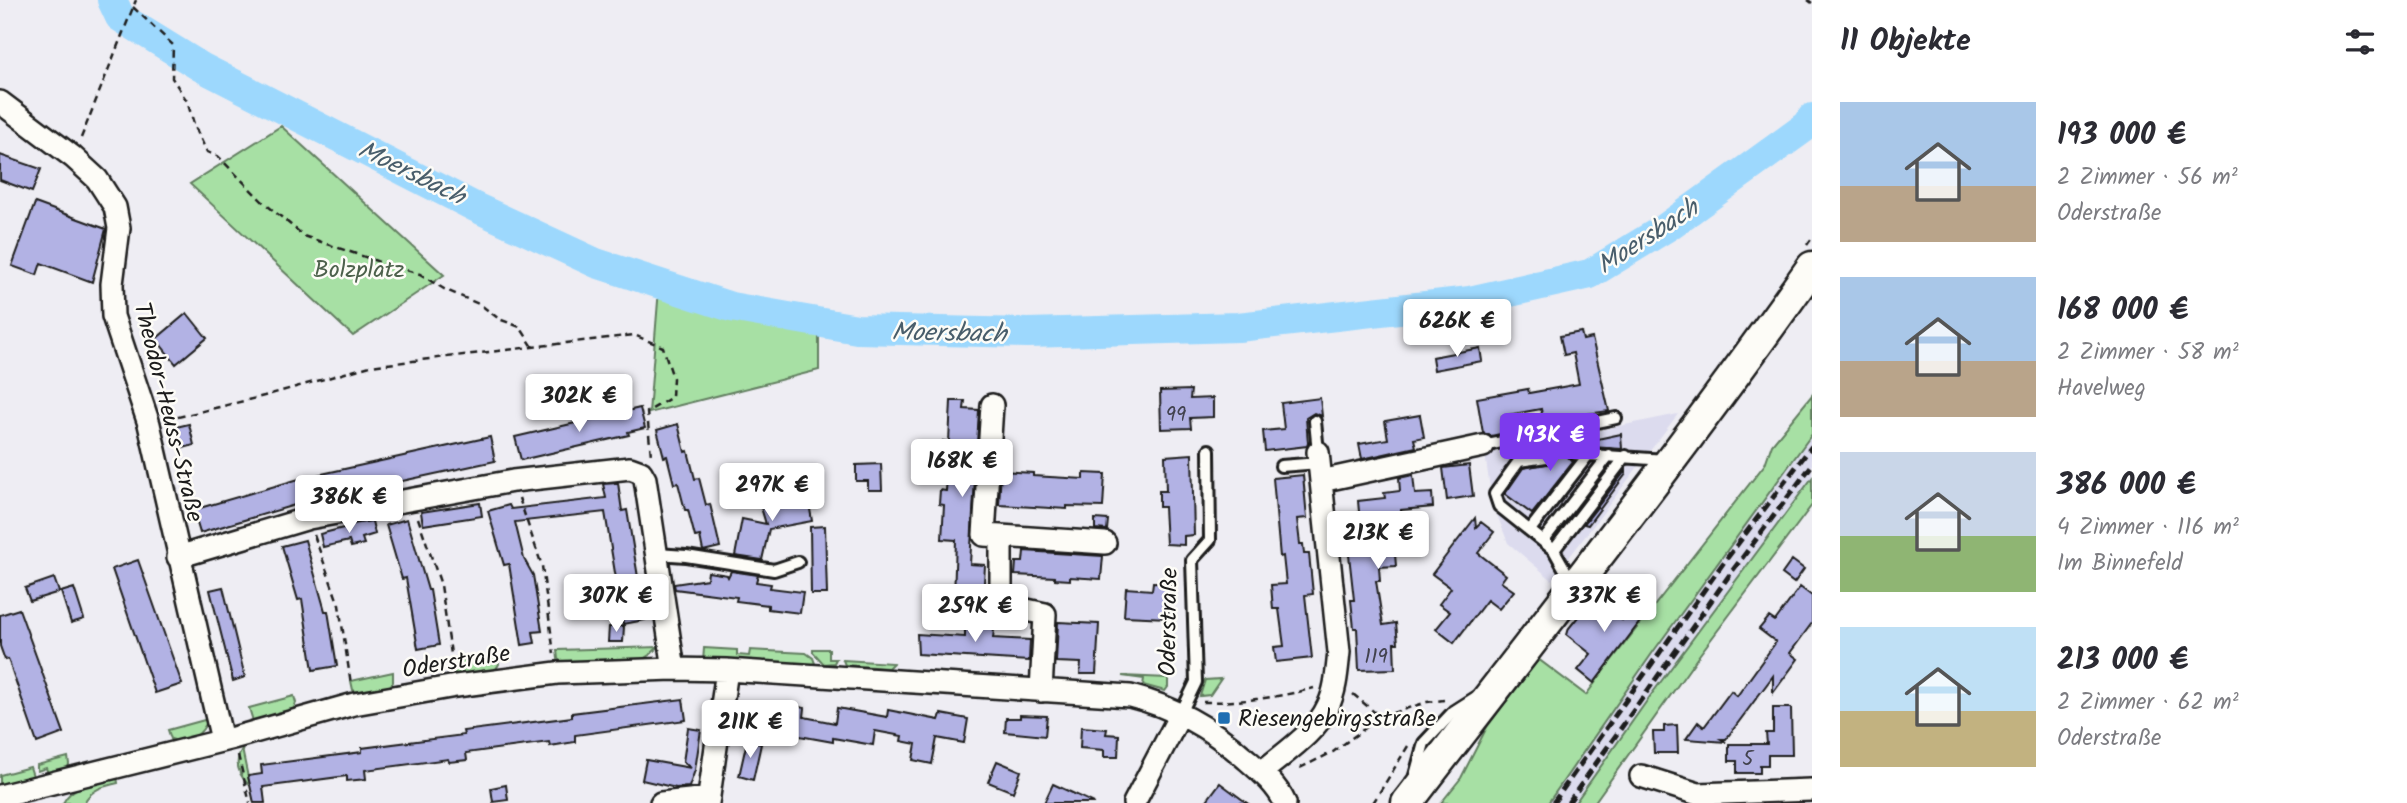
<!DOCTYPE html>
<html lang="de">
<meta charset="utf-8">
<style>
body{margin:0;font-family:Kalam,sans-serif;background:#f7f7f7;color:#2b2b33;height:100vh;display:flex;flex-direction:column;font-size:26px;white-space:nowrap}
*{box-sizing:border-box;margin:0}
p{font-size:23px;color:#7c7c81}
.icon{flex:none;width:38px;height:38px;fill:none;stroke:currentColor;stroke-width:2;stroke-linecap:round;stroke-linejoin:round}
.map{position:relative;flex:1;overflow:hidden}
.details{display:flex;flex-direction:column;background:#fff;width:595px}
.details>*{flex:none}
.price{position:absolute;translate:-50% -60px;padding:0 16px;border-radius:7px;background:#fff;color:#222;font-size:23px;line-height:46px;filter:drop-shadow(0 2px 4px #0008)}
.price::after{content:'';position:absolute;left:50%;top:42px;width:21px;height:16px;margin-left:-10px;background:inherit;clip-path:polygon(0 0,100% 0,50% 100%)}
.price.current{background:#7c3aed;color:#fff}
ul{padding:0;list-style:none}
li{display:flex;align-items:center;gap:21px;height:175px;padding:0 28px}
li span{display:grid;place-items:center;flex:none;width:196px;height:140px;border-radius:0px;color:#555}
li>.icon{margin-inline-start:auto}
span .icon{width:84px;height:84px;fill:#fffc;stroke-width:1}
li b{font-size:30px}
h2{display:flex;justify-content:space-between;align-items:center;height:84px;padding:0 28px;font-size:30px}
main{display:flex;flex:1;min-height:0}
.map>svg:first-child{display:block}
.built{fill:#dcdbee}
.green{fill:#a7e0a4;stroke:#627e60;stroke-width:2}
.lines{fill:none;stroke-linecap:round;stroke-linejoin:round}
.river{stroke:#9dd8fd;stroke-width:30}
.building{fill:#b2b2e4;stroke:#1c1c1c;stroke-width:2}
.service-casing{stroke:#1c1c1c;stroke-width:16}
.minor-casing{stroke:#1c1c1c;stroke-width:26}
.secondary-casing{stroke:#1c1c1c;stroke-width:35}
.path{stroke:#1c1c1c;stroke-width:2.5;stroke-dasharray:7 5;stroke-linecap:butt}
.service{stroke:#fdfcf7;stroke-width:10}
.minor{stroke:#fdfcf7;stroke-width:21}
.secondary{stroke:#fdfcf7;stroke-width:30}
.rail{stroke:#1c1c1c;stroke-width:5;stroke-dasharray:10 5;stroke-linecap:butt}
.poi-dot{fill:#1f6fb2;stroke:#fdfcf7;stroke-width:2.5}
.labels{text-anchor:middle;stroke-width:5;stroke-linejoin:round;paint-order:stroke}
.number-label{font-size:21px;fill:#42424e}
.park-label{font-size:24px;fill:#4d614c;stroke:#fdfcf7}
.street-label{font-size:24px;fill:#1c1c1c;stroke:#fdfcf7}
.poi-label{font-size:24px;fill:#1c1c1c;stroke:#fdfcf7;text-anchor:start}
.water-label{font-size:26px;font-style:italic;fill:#495e6b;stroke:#fdfcf7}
</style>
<main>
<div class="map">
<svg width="1812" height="803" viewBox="0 0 1812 803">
<rect width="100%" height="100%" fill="#eeedf3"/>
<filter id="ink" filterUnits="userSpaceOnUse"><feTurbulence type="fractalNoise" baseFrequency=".0143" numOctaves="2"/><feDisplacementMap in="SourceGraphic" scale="14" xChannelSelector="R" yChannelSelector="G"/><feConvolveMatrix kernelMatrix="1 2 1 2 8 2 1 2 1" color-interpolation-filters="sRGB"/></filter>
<g filter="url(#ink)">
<!-- built -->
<path class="built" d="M1678 414 1552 580 1508 543 1492 502 1485 454Z
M1812 434V478L1651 695 1575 803H1548L1653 652Z"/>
<!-- green -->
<path class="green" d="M281 126 444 275 353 336 190 184Z
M660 276 777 313 819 323V370L649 413Z
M1812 395V434L1653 652 1548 803H1441L1461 778 1487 727 1538 659 1586 695 1608 665 1765 464 1772 444Z
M1812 478V505L1700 654 1594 803H1575L1651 695Z
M658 647 651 654 641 660 562 663 558 659 557 650Z
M704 648 737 650V655L749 656 750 650 806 653 813 658 817 669 703 662Z
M813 649H829V659H836L834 663 824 664 813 652Z
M498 655 499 664 496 669 458 675 452 671 450 662Z
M843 660 893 663 888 668 845 665Z
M393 672V682L390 686 360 693 353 690 351 681Z
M1122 676 1168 678V687L1165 691 1143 685 1144 679Z
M1221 679 1210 695 1200 696 1205 680Z
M294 696 296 703 293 710 253 721 249 708Z
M208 719C203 734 187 747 171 739L168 730Z
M242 749 249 782 248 784C237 773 234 762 242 749Z
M68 757 69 764 67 772 49 776 46 768 37 771V765Z
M30 767 33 776 19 780V785L0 790V775Z
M117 777 118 783C104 786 91 789 84 803H63C73 783 97 782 117 777Z"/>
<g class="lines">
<!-- river -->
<path class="river" d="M112 0 120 17 201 67 475 207 596 263 731 307 857 329 1028 333 1238 327 1470 301 1590 274 1667 227 1808 125 1812 118"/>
</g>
<!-- building -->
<path class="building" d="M0 155 41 169 32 192 0 180Z
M35 203 106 229 92 282 41 263 37 275 12 266Z
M187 313 207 338 176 364 156 339Z
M1581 332 1583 340 1592 338 1609 411 1543 420 1541 409 1502 416 1505 433 1491 436 1483 433 1477 398 1528 389 1529 393 1579 384 1573 353 1564 355 1560 336Z
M1480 348 1482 361 1434 370 1432 357Z
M1191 390 1190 399 1213 398V417L1190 418 1191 428 1161 429 1160 391Z
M1320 398 1322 416 1314 413 1306 418 1308 443 1307 446 1265 451 1263 431 1284 429 1281 403Z
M951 401H965L964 409 979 410 970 564 985 565 983 600 954 598 956 540 942 539 944 505 939 504 940 490 946 491 948 457 942 456 943 441 949 442Z
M640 408 645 428 628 432 629 435 521 460 515 437Z
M1420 415 1424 437 1414 439 1416 447 1362 459 1359 444 1388 439 1385 421Z
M189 424 194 445 180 449 176 427Z
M678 424 685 452 688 451 695 479 699 478 706 505 710 504 720 547 703 551 700 536 695 537 688 510H685L678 483 674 484 667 456 664 457 657 430Z
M1621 434 1622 449 1576 446 1569 449 1568 457 1573 462 1532 514 1505 494 1523 468 1551 463 1554 455 1545 447 1574 444Z
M490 437 495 461 305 502 200 533 193 510 299 479Z
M1192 454 1194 535 1184 536V545L1166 544 1164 507H1159V491H1166L1165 456Z
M881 464 882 490H868V481H856V465Z
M1469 465 1473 496 1447 500 1443 468Z
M1626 470V474L1588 525 1584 524Z
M1001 471 1033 473V476L1084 479V473L1105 474 1103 507 1067 506V509L999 505Z
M1303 475 1307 518 1297 519 1300 544H1303L1304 554H1309L1313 594 1305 595 1312 658 1276 662 1274 647 1284 646 1279 609H1273L1271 585 1286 584 1283 556 1280 557 1273 478Z
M1413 475 1415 494 1432 493 1433 507 1401 510V513H1398L1401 542H1394L1396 566 1379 567 1380 581H1376L1383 625 1396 623 1398 643H1394L1395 669 1359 670 1357 628H1354L1351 600H1354L1348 546 1362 545 1358 501 1385 498 1384 493 1400 491 1399 478Z
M618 483 622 511 627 510 645 620 623 624 620 605 611 596 610 587 617 585 605 512 515 522 524 559 533 575 542 631 533 632 535 643 522 645 509 564 504 565 488 511 509 505 511 509 606 498 603 484Z
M807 491 812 521 769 529 762 560 735 556 742 519 766 524 759 501Z
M480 503 482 516 423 525 421 512Z
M1475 518 1476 527 1481 522 1494 532 1478 553 1506 575 1501 582 1514 591 1499 609 1487 600 1454 643 1436 629 1450 612 1439 604 1451 588 1432 574Z
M407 519 428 590H430L439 645 418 649 406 578 402 579 386 525Z
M1095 519 1108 520 1107 530 1095 529Z
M372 521 375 534 362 538 364 544 351 547 349 541 323 547 320 534 347 527 346 525Z
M825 526 827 594H811L810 527Z
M305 540 325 611H328L337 666 313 670 302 599 298 600 282 546Z
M1024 551 1103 556 1101 579 1070 577V580L1055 579V577L1015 575 1016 562H1023Z
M138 560 182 684 155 693 112 569Z
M1792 560 1804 569 1794 583 1782 574Z
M731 571 758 575 756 582 771 584 770 588 803 592 800 613 768 609V605L736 601 737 597 675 589 674 584 707 579 708 572 727 575 728 577Z
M54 578 59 592 30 601 25 588Z
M1153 582 1171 583 1168 618 1124 616 1126 588 1152 590Z
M223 587 245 677 233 681 210 590Z
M1800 587 1812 596V623L1790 653 1798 659 1773 693V676L1726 739H1721L1726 742 1686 739 1698 722 1704 727 1731 691 1737 696 1776 642 1759 629 1769 617 1775 621Z
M74 588 84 619 71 623 61 592Z
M1594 597 1622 620 1638 598 1651 607 1594 683 1578 670 1591 654 1567 635 1569 628Z
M19 609 64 733 37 743 8 659 5 660 0 646V615Z
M974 620 995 621 993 638 1030 640 1029 661 918 654 917 634 965 637V627L973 628Z
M1058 622 1099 624 1096 674H1080L1081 663 1056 662Z
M624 626 623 642H608L609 627Z
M683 699 686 720 575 735V742L550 746 549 742 466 753 467 760 449 762 448 759 365 770 366 779 347 781V776L263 787 265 803H254L248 776 262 774 261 765 362 752V748L464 735 463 731 572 717V713Z
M777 703 805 708 804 717 835 723 837 708 887 717 888 710 939 720 941 714 968 719 964 743 937 738 932 764 913 760 916 744 901 741 902 736 875 731 873 745 833 738V742L772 731Z
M1773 708H1791L1792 755H1768V765H1760V773H1737V761H1729V744H1767L1766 733H1773Z
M1020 715 1047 716 1045 736 1005 732 1006 718H1020Z
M1677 725 1678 753H1654L1653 732H1664V726Z
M1081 727 1107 729 1106 734 1119 735 1118 757H1104V750L1080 748Z
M688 728 701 730 695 770 689 787 676 788 642 780 646 760 691 768 683 762Z
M747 741 761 744 753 780 739 776Z
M997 761 1021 771 1013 792 988 782Z
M1220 783 1247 803H1205Z
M1053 784 1094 803H1044Z
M506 785 508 800 493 802 491 788Z"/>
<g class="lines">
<defs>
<path id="service" d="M1315 421 1318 452
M1483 446 1616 418
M1575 454 1666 460
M1546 457 1519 461 1495 494 1499 506 1554 550 1573 584
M1281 466 1319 463
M1530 530 1589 454
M1543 541 1609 455
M1554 550 1626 456
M657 554 686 556 774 570 798 562
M1181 713 1196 682 1192 560 1210 540 1209 450
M1414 779 1424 743 1454 711 1476 697"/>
<path id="minor" d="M0 102 73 157 97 179 115 207 119 228 112 284 113 316 149 424 222 740
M992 405 984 535 1001 536V594L1013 607 1045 614 1041 691
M1318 452 1321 481
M1001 536 1105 543
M178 557 309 518 513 481 630 468 641 472 645 479 674 669
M1262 772C1284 753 1316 733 1328 706 1336 690 1337 670 1339 652L1321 481 1483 446
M1641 776 1698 794 1811 790
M0 796 233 738 354 704 456 686 557 673 674 669 727 670 1130 696C1175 707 1211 728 1245 758 1260 771 1277 785 1285 803
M661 803 709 798
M708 803 727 670
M1134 803 1181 713"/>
<path id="secondary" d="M1407 803C1544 625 1683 450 1812 267"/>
</defs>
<!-- service casing -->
<use href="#service" class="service-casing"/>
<!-- minor casing -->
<use href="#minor" class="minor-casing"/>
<!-- secondary casing -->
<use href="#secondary" class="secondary-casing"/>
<!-- path -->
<path class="path" d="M1808 0 1812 3
M133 7 173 45 172 78 187 101 195 127 207 152 219 157 262 201 304 236 391 266 420 274 444 289 481 305 499 319 520 327 533 347
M81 138 136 0
M1807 245 1812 238
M166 420 264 396 370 366 634 335 663 347 673 378 672 397 647 412 651 456
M519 498 542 566 554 654
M418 518 441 585 453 668
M314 535 339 605 351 684
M1353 694 1380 717
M1203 702C1241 702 1277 698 1314 688
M238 755 250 803
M1300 768 1333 752 1380 717 1427 702 1444 700
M1373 803 1408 746"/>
<!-- service -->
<use href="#service" class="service"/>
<!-- minor -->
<use href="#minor" class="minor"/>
<!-- secondary -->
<use href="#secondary" class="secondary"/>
<!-- rail -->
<path class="rail" d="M1553 803 1724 562 1812 446
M1568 803 1733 570 1812 465"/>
</g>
</g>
<!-- markers -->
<rect class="poi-dot" x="1217" y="711" width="14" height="14" rx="3.5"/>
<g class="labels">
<!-- number labels -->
<g class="number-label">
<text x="1176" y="421">99</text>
<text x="1376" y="663">119</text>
<text x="1748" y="765">5</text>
</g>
<!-- park labels -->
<g class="park-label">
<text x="359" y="277">Bolzplatz</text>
</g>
<!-- street labels -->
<g class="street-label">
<text transform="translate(169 412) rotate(76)" y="8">Theodor-Heuss-Straße</text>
<text transform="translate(1168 622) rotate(-89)" y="8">Oderstraße</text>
<text transform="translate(456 661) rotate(-9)" y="8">Oderstraße</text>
</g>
<!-- poi labels -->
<g class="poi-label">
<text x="1238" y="726">Riesengebirgsstraße</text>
</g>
<!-- water labels -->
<g class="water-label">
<text transform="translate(412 172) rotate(26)" y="9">Moersbach</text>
<text transform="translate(1647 236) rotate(-33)" y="9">Moersbach</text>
<text transform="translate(949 332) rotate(1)" y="9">Moersbach</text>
</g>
</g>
</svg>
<b class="price" style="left:1457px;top:359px">626K €</b>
<b class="price" style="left:579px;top:434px">302K €</b>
<b class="price current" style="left:1550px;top:473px">193K €</b>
<b class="price" style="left:962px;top:499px">168K €</b>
<b class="price" style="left:772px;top:523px">297K €</b>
<b class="price" style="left:349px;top:535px">386K €</b>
<b class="price" style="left:1378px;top:571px">213K €</b>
<b class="price" style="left:616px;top:634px">307K €</b>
<b class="price" style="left:1604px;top:634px">337K €</b>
<b class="price" style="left:975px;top:644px">259K €</b>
<b class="price" style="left:750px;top:760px">211K €</b>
</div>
<section class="details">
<h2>11 Objekte<svg class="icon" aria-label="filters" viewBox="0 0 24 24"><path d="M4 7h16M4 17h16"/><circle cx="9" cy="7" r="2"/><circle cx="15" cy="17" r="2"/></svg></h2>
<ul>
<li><span style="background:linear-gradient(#a9c7e8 60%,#b9a48a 0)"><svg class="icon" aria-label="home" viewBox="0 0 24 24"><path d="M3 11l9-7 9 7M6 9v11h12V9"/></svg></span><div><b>193 000 €</b><p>2 Zimmer · 56 m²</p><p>Oderstraße</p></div></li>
<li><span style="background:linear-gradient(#a9c7e8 60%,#b9a48a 0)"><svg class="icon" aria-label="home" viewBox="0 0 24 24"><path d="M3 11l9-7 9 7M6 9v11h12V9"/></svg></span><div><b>168 000 €</b><p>2 Zimmer · 58 m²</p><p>Havelweg</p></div></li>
<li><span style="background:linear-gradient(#c9d6e8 60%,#8fb573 0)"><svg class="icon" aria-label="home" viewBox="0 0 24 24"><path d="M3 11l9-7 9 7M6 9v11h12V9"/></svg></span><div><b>386 000 €</b><p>4 Zimmer · 116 m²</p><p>Im Binnefeld</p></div></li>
<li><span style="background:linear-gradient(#bfe0f5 60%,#c2b280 0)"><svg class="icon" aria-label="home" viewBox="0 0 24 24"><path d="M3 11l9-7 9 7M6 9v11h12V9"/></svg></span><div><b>213 000 €</b><p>2 Zimmer · 62 m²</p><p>Oderstraße</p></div></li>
</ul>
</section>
</main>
